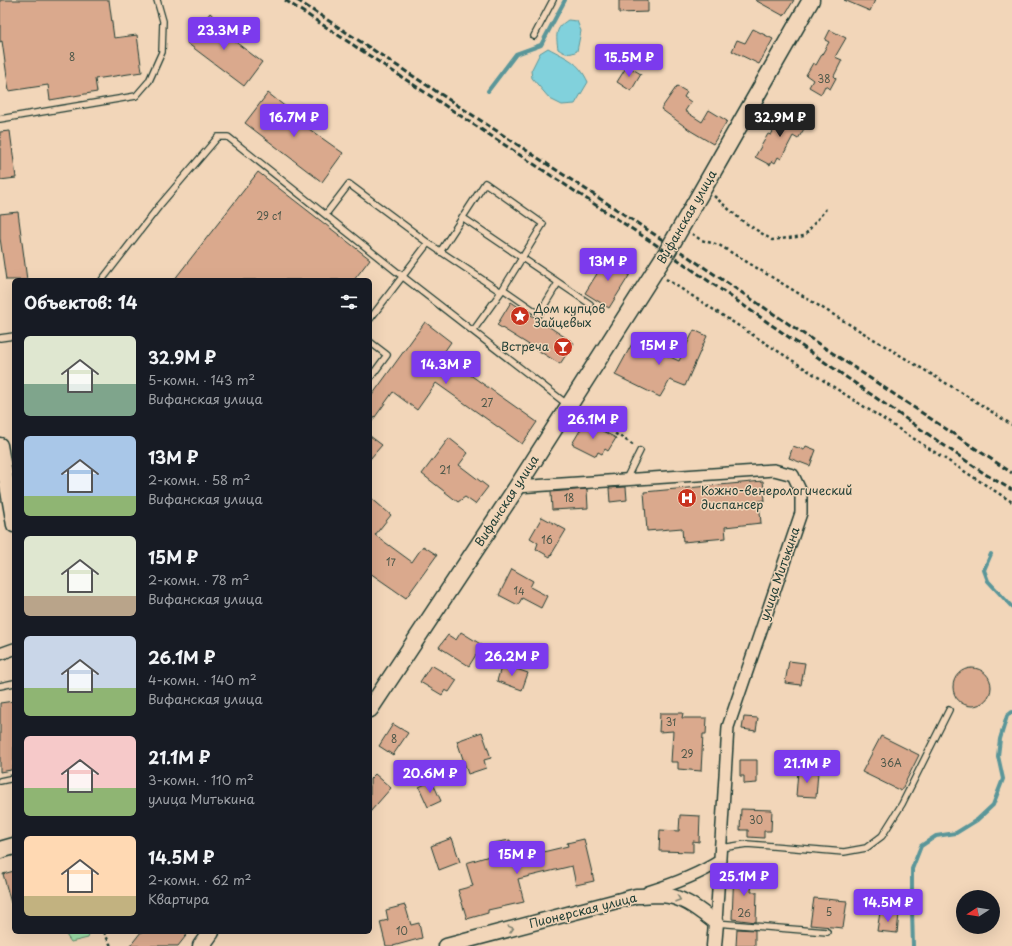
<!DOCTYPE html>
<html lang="ru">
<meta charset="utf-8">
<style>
body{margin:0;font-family:"Playpen Sans",sans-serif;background:#20242c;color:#f1f3f6;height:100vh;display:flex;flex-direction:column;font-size:15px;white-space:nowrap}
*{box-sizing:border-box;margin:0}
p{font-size:13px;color:#9ea1a6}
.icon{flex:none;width:22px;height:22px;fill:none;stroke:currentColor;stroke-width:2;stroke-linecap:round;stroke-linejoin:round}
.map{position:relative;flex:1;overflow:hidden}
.side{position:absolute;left:12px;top:278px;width:360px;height:656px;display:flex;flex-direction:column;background:#171b24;border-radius:6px;box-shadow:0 4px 16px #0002}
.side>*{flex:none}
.needle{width:26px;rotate:258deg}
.fabs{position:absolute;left:956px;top:890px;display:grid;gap:8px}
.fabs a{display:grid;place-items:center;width:44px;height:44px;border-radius:50%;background:#171b24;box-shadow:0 4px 16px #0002;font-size:20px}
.price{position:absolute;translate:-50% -34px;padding:0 9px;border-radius:4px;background:#7c3aed;color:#fff;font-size:13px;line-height:26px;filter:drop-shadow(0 1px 2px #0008)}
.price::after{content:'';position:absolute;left:50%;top:24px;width:12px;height:9px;margin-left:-6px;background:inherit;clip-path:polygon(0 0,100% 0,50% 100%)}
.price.on{background:#222;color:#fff}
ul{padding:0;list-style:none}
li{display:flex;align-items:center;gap:12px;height:100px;padding:0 12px}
li span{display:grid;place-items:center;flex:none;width:112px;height:80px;border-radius:6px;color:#555}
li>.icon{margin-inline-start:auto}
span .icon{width:48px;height:48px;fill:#fffc;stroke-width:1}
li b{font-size:17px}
h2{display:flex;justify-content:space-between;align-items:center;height:48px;padding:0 12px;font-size:17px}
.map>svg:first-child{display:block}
.green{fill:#a2e2ab;stroke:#609070}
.water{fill:#81d1dc;stroke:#5a9699}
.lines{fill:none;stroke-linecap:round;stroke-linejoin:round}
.stream{stroke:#5a9699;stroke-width:4}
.building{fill:#daa98d;stroke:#1f3d34}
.service-casing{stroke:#1f3d34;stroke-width:8}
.minor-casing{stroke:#1f3d34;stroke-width:14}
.tertiary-casing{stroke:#1f3d34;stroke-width:17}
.secondary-casing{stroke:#1f3d34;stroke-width:19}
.path{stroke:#1f3d34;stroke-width:2.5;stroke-dasharray:3 3;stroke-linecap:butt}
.service{stroke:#f2d6b9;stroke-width:5.5}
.minor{stroke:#f2d6b9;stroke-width:11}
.tertiary{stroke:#f2d6b9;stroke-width:14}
.secondary{stroke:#f2d6b9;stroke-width:16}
.rail{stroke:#1f3d34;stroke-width:3;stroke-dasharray:6 3;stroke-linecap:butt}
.oneway{stroke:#7e8270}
.labels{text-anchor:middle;stroke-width:3;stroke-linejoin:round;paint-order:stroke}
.number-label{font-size:10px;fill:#4e584a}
.street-label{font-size:12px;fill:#1f3d34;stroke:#f2d6b9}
.poi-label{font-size:12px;fill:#1f3d34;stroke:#f2d6b9;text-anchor:start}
</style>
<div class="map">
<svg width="1012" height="946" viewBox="0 0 1012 946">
<rect width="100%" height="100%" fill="#f2d6b9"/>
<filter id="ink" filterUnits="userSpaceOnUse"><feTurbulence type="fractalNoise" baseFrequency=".025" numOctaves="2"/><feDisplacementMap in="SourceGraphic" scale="8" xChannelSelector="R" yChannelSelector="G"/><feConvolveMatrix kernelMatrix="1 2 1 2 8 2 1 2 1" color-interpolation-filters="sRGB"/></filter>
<g filter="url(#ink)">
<!-- green -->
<path class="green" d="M64 932H90L88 938 71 942Z"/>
<!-- water -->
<path class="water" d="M568 20 577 21 581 31 577 51C570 55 565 54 558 49 556 35 555 28 568 20Z
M548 48C568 59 578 61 588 82L575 104 562 105 550 99 532 78 531 71 540 53Z"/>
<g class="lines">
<!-- stream -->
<path class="stream" d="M488 91 516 54 541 45 565 0
M991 554 984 570 988 581 1012 607
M913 946 912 910V869L921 846 936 836 956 833 977 820 993 805 1003 779 998 756 1000 739 1007 716 1012 712"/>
</g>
<!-- building -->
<path class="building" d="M0 0H109L114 38 137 35 142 72 95 79 97 92 50 100 48 85 9 91 2 41 0 42Z
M619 0H648V12L619 13Z
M755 0H794L784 16Z
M844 0H875L870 11Z
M210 13 220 22 217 28 262 62 244 86 187 43Z
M753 29 773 39 759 64 732 51 737 40 745 43Z
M830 30 846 38 835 57 842 60 834 76 836 78 830 89 825 86 821 94 809 87 813 80 806 75 813 63 816 65 829 42 825 40Z
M627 66 641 74 631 91 617 82Z
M677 86 687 92 684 97 691 102 685 111 702 122 709 110 727 121 713 144 691 131 661 109Z
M268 93 287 108 285 112 343 153 322 182 245 123Z
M787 107 799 114 795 121 805 127 798 139 793 136 781 159 778 157 775 163 772 161 770 165 755 157 768 134 771 135Z
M10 131 16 178 0 180V132Z
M258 172 370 259 354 280H174Z
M18 212 27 280H6L0 238V214Z
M608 256 632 271 609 308 585 293Z
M511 302 574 343 560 364 497 325Z
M425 322 451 342 442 355 537 422 522 444 436 383 417 410 393 392 370 424V398Z
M694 330 707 336 685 386 670 380 660 397 615 375 634 340 679 361Z
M585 422 616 438 608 451 605 449 602 454 598 452 596 456 572 444Z
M370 436 382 445 370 459Z
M449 438 468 453 459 465 488 487 475 504 465 497 458 502 422 474Z
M793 446 804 450 806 446 816 450 810 466 789 458Z
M763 481 765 500 759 501 761 523 725 527 726 538 683 542 682 528 647 531 644 492Z
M626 487 627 500 610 502 609 488Z
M587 489 588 508 552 510 551 492Z
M370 497 391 515 375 535 412 562 423 546 437 555 406 598 370 573Z
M542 517 566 530 550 557 536 549 538 543 530 538Z
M512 569 533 581 530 587 547 596 541 608 522 598 518 605 499 595Z
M461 632 482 645 469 666 439 647 448 635 456 640Z
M789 661 805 663 801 685 785 683Z
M502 664 528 673 522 690 497 681Z
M431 665 457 680 449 692 445 690 442 695 420 682Z
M953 687a19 19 0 1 1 38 0a19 19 0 1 1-38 0Z
M14 701V765L11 770 0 772V703Z
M660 713H683L682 718H707L706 734H703L701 771 678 769V762H671L673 731 659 732Z
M744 717 758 718 756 731 742 729Z
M393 724 408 733 393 755 379 746Z
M482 732 491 758 484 760 486 768 468 774 457 741Z
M881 736 919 755 901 791 862 772Z
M740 760H757V783L744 784V776H740Z
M798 771 818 772 816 797 796 796Z
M375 774 391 788 370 812V779Z
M432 781 441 801 428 807 419 787Z
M741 809 772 810 771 831H764V838L748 837V830H740Z
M680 815 700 816 699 842 693 841V852L659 851 660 830 679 831Z
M452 838 460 862 439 870 431 846Z
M584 839 594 881 576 885 572 866 518 879 524 902 488 910V913L467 919 458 890 473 886 466 863 496 854 493 843 510 840 514 859 568 846 567 843Z
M734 869 753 871 751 892H757L756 922 732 919Z
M14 871V903H11L3 874Z
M814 898 847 901 843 928 810 925Z
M405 905 411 925 419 923 422 938 393 946H386L380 922 388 920 386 910Z
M880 912 899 914 897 933 877 931Z
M737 929 755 930V946H736Z
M141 932H189L178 946H130Z"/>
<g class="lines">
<defs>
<path id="service" d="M534 36 553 0
M0 119 136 96 149 81 162 52 163 21 157 0
M326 214 349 184 428 243 501 292 473 331
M462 217 590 304
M440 252 485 183 543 224 501 292
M102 280 160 205 218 137H228L402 276 568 405
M503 289 539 314 558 283
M370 319 428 243
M0 338 14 336
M370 342 387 355 370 378
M626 479 640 451
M0 686 14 683
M0 781 14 778
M721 848 747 844 844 852 866 848 882 836 902 804 949 710
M716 923 827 932"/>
<path id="minor" d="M517 487 774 470 793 475 801 492V513L728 727 716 923
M0 654 14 649
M648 892C674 884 698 875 720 861"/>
<path id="tertiary" d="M0 445 14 525
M446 946 636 896C644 896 653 895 661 895 683 896 699 910 716 923L714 946"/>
<path id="secondary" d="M370 709 517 487 667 252 811 0
M0 850 14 846
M201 946 211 932"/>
</defs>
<!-- service casing -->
<use href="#service" class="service-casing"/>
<!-- minor casing -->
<use href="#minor" class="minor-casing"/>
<!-- tertiary casing -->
<use href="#tertiary" class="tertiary-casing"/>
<!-- secondary casing -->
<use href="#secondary" class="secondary-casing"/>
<!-- path -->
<path class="path" d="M714 196 741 220 772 240 804 236 826 209
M692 234 701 240 719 245 972 399 1012 425
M666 279 1012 502
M582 411 581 413 629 442 634 446
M104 932 111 946"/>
<!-- service -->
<use href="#service" class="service"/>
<!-- minor -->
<use href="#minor" class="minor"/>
<!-- tertiary -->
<use href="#tertiary" class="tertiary"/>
<!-- secondary -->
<use href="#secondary" class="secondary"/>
<!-- rail -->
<path class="rail" d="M285 0 667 252 985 474 1012 490
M297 0 666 242 1012 473"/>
</g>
<!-- one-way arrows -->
<defs><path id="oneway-chevron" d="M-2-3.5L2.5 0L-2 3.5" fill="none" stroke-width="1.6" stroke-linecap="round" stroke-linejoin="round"/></defs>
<g class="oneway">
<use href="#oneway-chevron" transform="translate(678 899) rotate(19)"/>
<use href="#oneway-chevron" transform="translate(511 929) rotate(-15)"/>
</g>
</g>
<!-- icons -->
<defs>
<symbol id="sight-disc" viewBox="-11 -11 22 22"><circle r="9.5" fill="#c8321e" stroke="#f2d6b9"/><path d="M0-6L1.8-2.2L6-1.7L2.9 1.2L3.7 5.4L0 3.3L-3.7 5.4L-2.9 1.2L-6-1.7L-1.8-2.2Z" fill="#fff"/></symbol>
<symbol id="bar-disc" viewBox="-11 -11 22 22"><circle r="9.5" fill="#c8321e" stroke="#f2d6b9"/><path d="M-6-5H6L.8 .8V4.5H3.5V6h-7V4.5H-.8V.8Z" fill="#fff"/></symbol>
<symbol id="hospital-disc" viewBox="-11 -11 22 22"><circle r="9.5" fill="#c8321e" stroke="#f2d6b9"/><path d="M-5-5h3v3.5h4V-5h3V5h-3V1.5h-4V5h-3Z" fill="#fff"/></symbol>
</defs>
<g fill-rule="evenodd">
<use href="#sight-disc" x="509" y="305" width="22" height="22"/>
<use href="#bar-disc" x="552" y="336" width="22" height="22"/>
<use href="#hospital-disc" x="676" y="487" width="22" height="22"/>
</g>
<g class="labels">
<!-- number labels -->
<g class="number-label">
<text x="72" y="61">8</text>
<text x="824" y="83">38</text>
<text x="269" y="220">29 с1</text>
<text x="487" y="407">27</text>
<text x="445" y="474">21</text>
<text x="569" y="502">18</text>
<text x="547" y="544">16</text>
<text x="391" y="566">17</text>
<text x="519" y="595">14</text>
<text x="671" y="726">31</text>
<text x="394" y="743">8</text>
<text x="687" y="758">29</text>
<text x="891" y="767">36А</text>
<text x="756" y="824">30</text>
<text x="829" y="916">5</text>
<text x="744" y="917">26</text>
<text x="402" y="935">10</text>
</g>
<!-- street labels -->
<g class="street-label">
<text transform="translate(687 217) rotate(-60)" y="4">Вифанская улица</text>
<text transform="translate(507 501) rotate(-57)" y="4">Вифанская улица</text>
<text transform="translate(780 574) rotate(-71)" y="4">улица Митькина</text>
<text transform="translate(583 911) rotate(-14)" y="4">Пионерская улица</text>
</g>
<!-- poi labels -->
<g class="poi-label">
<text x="534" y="313">Дом купцов<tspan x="534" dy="14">Зайцевых</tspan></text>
<text x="549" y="351" text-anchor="end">Встреча</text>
<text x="701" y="495">Кожно-венерологический<tspan x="701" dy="14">диспансер</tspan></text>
</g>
</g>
</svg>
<div class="fabs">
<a><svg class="needle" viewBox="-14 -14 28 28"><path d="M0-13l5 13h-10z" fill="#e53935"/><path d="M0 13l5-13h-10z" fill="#9ea1a6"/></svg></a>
</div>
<b class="price" style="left:224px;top:51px">23.3M ₽</b>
<b class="price" style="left:629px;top:78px">15.5M ₽</b>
<b class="price" style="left:294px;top:138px">16.7M ₽</b>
<b class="price on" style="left:780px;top:138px">32.9M ₽</b>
<b class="price" style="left:608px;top:282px">13M ₽</b>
<b class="price" style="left:659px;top:366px">15M ₽</b>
<b class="price" style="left:446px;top:385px">14.3M ₽</b>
<b class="price" style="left:593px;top:440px">26.1M ₽</b>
<b class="price" style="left:512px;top:677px">26.2M ₽</b>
<b class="price" style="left:807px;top:784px">21.1M ₽</b>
<b class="price" style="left:430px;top:794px">20.6M ₽</b>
<b class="price" style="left:517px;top:875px">15M ₽</b>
<b class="price" style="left:744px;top:897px">25.1M ₽</b>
<b class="price" style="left:888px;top:923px">14.5M ₽</b>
<section class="side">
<h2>Объектов: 14<svg class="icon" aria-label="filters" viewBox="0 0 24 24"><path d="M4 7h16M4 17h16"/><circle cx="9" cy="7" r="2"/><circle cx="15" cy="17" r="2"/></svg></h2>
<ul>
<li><span style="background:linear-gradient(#dfe7d0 60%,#7fa58c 0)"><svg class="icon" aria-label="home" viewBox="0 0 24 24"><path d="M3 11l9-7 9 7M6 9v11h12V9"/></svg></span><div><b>32.9M ₽</b><p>5-комн. · 143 m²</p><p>Вифанская улица</p></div></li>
<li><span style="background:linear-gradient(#a9c7e8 75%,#8fb573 0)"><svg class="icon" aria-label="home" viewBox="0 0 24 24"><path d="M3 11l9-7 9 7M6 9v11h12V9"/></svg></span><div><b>13M ₽</b><p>2-комн. · 58 m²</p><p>Вифанская улица</p></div></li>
<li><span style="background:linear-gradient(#dfe7d0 75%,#b9a48a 0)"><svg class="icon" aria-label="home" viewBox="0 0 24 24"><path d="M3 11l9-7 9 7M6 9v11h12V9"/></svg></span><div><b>15M ₽</b><p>2-комн. · 78 m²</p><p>Вифанская улица</p></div></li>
<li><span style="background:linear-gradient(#c9d6e8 65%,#8fb573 0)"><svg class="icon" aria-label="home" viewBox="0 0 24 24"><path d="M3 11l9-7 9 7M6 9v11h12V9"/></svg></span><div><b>26.1M ₽</b><p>4-комн. · 140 m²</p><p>Вифанская улица</p></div></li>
<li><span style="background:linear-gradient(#f6c9c9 65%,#8fb573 0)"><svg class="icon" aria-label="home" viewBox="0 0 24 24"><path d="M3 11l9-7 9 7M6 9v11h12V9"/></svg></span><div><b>21.1M ₽</b><p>3-комн. · 110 m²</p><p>улица Митькина</p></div></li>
<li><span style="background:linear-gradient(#ffd9b3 75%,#c2b280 0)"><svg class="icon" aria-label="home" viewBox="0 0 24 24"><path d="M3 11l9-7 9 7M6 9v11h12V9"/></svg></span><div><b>14.5M ₽</b><p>2-комн. · 62 m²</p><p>Квартира</p></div></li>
</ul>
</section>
</div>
